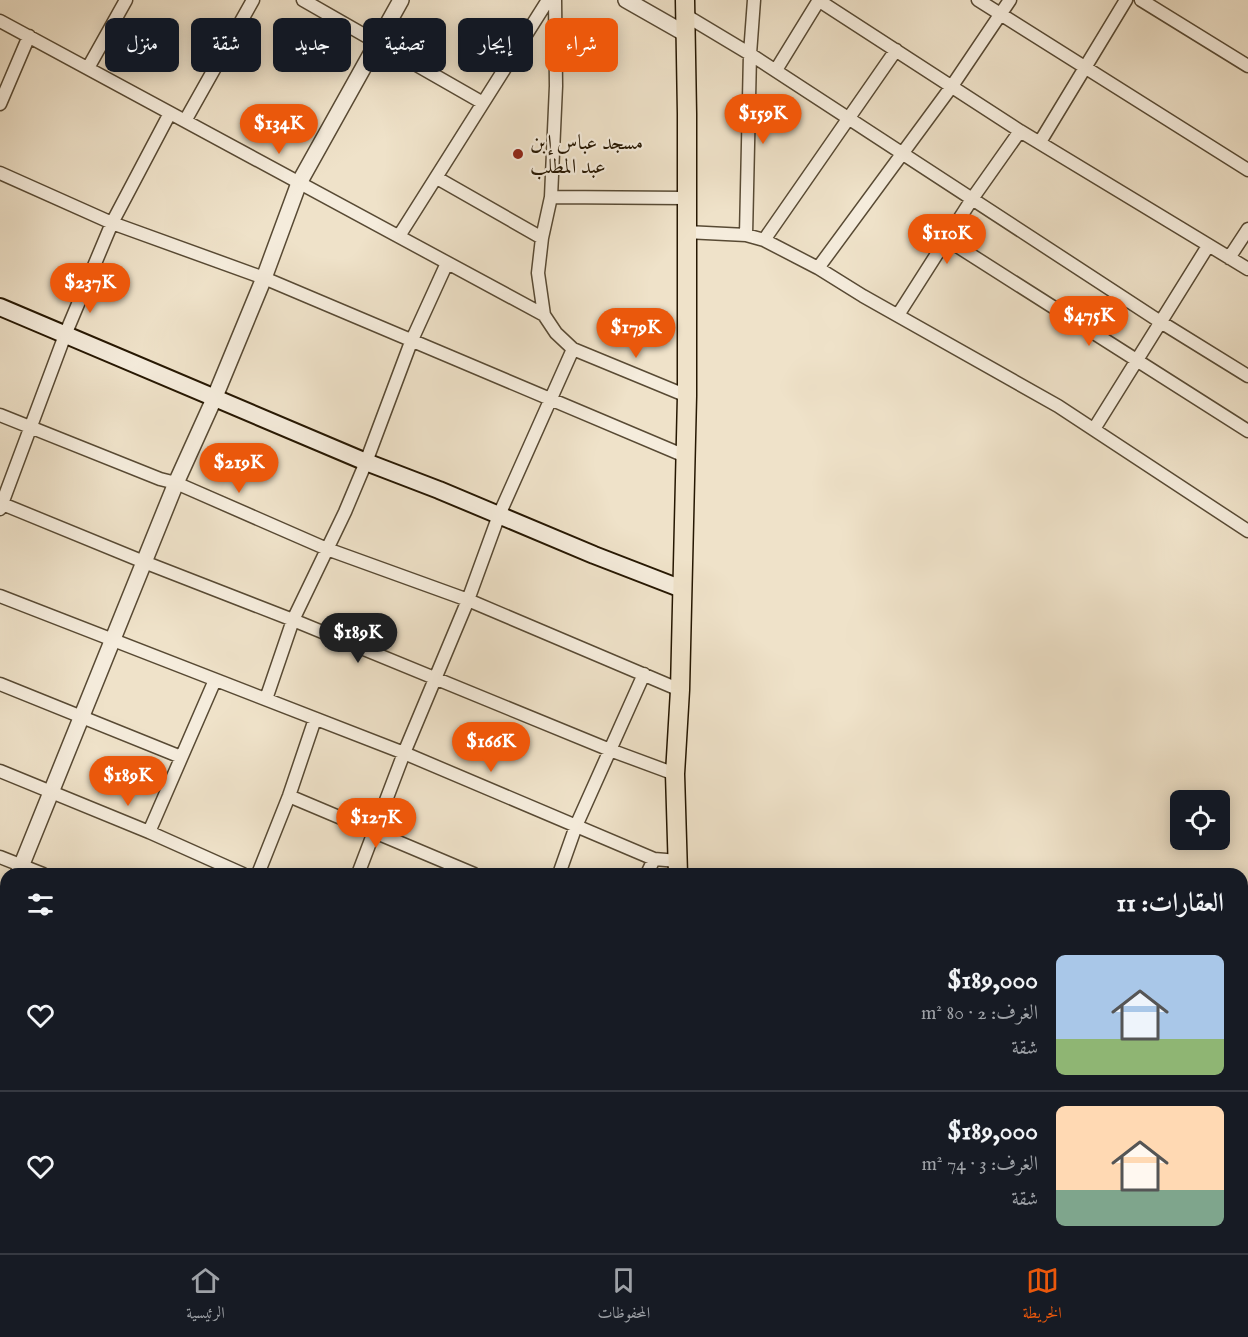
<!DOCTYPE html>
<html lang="ar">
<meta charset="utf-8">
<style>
body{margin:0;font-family:"IM FELL English",Amiri,serif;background:#20242c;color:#f1f3f6;direction:rtl;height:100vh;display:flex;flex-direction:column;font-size:22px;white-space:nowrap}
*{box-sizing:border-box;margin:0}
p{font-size:20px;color:#9ea1a6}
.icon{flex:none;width:33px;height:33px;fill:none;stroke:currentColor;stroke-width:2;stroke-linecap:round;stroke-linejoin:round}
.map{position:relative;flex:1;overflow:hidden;direction:ltr}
.drawer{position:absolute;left:0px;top:868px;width:1248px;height:386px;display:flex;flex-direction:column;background:#171b24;border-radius:18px 18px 0 0;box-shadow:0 3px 15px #0003;direction:rtl}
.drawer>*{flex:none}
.banner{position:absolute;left:18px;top:18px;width:600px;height:54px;direction:rtl;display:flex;gap:12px}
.buttons{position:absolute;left:1170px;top:790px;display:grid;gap:12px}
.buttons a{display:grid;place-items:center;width:60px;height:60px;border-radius:9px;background:#171b24;box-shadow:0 3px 15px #0003;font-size:30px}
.price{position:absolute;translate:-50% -51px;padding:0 14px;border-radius:21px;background:#ea580c;color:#fff;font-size:20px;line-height:39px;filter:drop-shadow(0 2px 3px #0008)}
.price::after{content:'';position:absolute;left:50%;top:36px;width:18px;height:14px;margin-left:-9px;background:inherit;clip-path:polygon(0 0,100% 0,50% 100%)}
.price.current{background:#222;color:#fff}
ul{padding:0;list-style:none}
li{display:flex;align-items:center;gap:18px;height:150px;padding:0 24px}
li+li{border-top:2px solid #363941}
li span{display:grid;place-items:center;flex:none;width:168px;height:120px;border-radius:9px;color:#555}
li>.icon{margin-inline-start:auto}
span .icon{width:72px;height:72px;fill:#fffc;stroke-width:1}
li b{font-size:26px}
h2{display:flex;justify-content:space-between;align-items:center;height:72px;padding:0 24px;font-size:26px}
.tag{padding:0 21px;border-radius:9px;background:#171b24;box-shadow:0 3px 15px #0003;font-size:21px;line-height:54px}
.tag.current{background:#ea580c;color:#fff}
.tab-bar{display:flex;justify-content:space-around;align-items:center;height:84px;border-top:2px solid #363941;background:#171b24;font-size:16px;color:#9ea1a6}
.tab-bar a{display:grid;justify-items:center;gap:3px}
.tab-bar .current{color:#ea580c}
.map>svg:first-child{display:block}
.forest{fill:url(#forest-firs);stroke:#7a6b54;stroke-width:1.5}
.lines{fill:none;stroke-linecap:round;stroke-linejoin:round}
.minor-casing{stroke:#584a34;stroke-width:15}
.tertiary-casing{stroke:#584a34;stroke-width:18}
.secondary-casing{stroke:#261702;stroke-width:20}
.primary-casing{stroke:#261702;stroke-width:21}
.trunk-casing{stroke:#261702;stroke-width:22}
.minor{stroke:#f5ecdc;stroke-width:12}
.tertiary{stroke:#f5ecdc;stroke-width:15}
.secondary{stroke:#f5ecdc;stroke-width:16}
.primary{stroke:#efe2c9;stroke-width:18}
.trunk{stroke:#efe2c9;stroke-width:20}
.poi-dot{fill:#8f2418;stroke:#f5ecdc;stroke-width:2}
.labels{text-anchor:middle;stroke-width:4.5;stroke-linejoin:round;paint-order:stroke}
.poi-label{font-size:21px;fill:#261702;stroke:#f5ecdc;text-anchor:start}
</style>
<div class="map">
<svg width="1248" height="1253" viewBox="0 0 1248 1253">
<defs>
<pattern id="forest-firs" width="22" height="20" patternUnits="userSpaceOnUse" patternTransform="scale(1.5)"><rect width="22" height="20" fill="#cdbfa7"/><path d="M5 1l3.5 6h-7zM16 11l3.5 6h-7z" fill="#b0a38e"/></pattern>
</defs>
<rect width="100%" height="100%" fill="#efe2c9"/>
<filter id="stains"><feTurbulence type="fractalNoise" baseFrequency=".00333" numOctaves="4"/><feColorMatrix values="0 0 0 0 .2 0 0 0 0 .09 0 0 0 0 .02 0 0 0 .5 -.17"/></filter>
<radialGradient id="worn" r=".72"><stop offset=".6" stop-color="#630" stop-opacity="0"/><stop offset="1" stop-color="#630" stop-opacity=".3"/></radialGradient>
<!-- forest -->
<path class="forest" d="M1248 921V1253H1164L1158 1248H1242V927Z
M900 1248H950L956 1253H895Z"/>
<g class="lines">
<defs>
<path id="minor" d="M303 0 483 103
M818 0 1020 131 1248 269
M978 0 1248 170
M1141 0 1248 66
M685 15 750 54 1159 321 1248 376
M0 21 544 315
M88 68 126 0
M776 70 819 0
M0 104 29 36
M185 121 253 0
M1040 142 1126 0
M0 173 112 223 264 278 685 456
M437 178 542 238
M551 197 686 198
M686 232 746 235 764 240 818 268 863 296 1058 406 1248 531
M746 235 750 54 754 0
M399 236 548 0
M946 239 1248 431
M764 240 896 50
M1229 258 1248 229
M818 268 952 86 1010 0
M898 315 972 199 1020 131
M573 349 687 396
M0 415 160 479 176 483 327 549 468 600 680 690
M1094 429 1208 246
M0 503 144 562 293 620 610 750 675 774
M0 509 65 335 112 223 170 113
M0 596 404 753 654 859 678 861
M0 684 181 757
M266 699 293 620 345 512 366 462 411 342 447 263
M0 771 149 832 243 874
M289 796 474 874
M149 832 215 680
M0 857 43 874
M258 874 289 796 315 719
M358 874 404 753 468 600 499 515 573 349 556 333 544 315 538 273 542 238 551 197 556 86 555 0
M559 874 576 826 644 674
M647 874 654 859
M0 939 6 942
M540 1248 546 1253
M578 1248 583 1253
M516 1253 518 1248
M644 1253 649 1248"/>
<path id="tertiary" d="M626 0 684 33
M18 874 176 483 214 399 264 278 299 183 401 0
M0 914 6 901
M673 1248 674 1253"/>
<path id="secondary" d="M0 307 366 462 439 490 594 555 682 589"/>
<path id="primary" d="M678 874 675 774 680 690 687 396V114L685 0
M200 1253 209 1248
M237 1253 246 1248"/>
<path id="trunk" d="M1034 1248 1039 1253
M1075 1248 1081 1253"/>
</defs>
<!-- minor casing -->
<use href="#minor" class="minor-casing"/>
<!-- tertiary casing -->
<use href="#tertiary" class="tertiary-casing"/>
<!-- secondary casing -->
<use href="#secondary" class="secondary-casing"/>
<!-- primary casing -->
<use href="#primary" class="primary-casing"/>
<!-- trunk casing -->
<use href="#trunk" class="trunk-casing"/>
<!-- minor -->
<use href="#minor" class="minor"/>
<!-- tertiary -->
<use href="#tertiary" class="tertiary"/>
<!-- secondary -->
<use href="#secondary" class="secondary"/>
<!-- primary -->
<use href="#primary" class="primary"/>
<!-- trunk -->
<use href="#trunk" class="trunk"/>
</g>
<!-- markers -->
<circle class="poi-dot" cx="518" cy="154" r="6"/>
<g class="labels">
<!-- poi labels -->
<g class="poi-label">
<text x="530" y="149">مسجد عباس إبن<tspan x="530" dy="24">عبد المطلب</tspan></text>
</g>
</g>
<rect width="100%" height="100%" filter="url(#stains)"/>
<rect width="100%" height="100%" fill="url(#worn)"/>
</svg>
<div class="buttons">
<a><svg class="icon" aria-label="locate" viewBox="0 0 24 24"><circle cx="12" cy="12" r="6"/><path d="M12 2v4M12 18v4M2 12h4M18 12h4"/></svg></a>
</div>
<b class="price" style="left:763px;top:145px">$159K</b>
<b class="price" style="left:279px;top:155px">$134K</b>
<b class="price" style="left:947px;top:265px">$110K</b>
<b class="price" style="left:90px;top:314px">$237K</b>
<b class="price" style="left:1089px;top:347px">$475K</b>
<b class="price" style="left:636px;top:359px">$179K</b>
<b class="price" style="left:239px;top:494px">$219K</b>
<b class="price current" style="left:358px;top:664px">$189K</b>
<b class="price" style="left:491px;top:773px">$166K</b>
<b class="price" style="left:128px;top:807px">$189K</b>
<b class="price" style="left:376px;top:849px">$127K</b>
<div class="banner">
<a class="tag current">شراء</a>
<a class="tag">إيجار</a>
<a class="tag">تصفية</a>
<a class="tag">جديد</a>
<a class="tag">شقة</a>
<a class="tag">منزل</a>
</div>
<section class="drawer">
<h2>العقارات: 11<svg class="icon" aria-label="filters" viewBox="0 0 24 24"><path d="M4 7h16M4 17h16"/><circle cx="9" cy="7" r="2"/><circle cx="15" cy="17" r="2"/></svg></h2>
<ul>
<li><span style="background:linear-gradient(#a9c7e8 70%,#8fb573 0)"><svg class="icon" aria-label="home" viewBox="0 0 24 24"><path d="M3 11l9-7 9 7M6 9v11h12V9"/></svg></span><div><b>$189,000</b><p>الغرف: 2 · 80 m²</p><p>شقة</p></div><svg class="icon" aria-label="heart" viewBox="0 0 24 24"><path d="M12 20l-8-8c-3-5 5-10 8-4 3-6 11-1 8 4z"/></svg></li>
<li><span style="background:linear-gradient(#ffd9b3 70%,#7fa58c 0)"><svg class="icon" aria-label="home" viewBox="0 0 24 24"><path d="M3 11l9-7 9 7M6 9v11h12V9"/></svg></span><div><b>$189,000</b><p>الغرف: 3 · 74 m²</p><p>شقة</p></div><svg class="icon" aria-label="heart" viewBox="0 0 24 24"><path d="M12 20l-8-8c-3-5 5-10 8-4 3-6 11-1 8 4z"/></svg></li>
</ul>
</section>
</div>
<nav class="tab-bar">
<a class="current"><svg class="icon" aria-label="map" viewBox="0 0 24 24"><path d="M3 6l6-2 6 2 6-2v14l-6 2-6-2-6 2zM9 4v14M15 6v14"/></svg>الخريطة</a>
<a><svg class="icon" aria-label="saved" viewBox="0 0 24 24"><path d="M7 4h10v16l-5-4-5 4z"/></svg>المحفوظات</a>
<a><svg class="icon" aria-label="home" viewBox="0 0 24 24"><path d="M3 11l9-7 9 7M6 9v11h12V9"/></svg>الرئيسية</a>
</nav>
